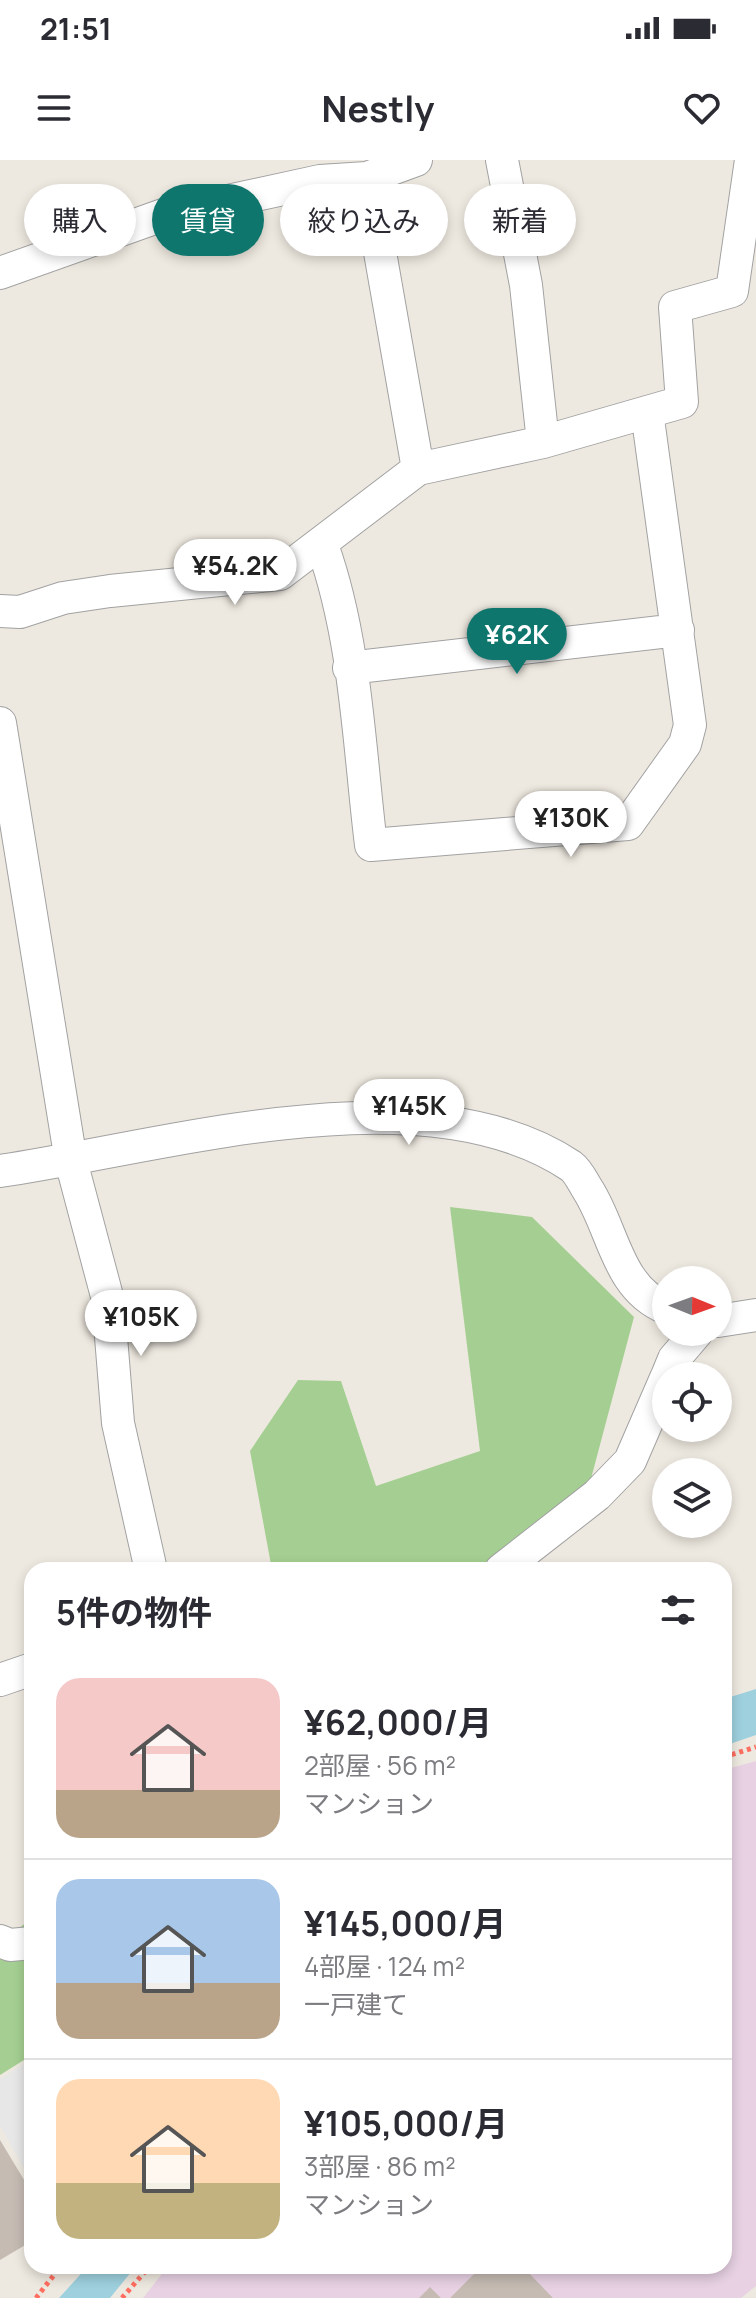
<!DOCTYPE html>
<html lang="ja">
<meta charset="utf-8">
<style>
body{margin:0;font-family:Manrope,"Noto Sans JP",sans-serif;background:#f2f2f3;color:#2b2b33;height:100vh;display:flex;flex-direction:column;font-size:30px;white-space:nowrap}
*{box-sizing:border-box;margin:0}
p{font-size:26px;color:#7c7c81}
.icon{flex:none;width:44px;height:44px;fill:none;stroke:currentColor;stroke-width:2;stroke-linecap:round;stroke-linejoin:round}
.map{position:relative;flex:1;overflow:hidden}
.sheet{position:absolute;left:24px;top:1402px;width:708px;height:712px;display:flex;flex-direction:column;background:#fff;border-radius:24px;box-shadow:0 4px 12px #0003}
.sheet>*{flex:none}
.guide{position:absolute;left:24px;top:24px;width:708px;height:72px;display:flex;gap:16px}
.needle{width:52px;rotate:91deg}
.buttons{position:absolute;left:652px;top:1106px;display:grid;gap:16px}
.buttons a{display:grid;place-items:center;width:80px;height:80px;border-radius:50%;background:#fff;box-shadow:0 4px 12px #0003;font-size:40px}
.price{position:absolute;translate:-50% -68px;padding:0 18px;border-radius:28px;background:#fff;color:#222;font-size:26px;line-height:52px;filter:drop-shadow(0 2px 4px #0008)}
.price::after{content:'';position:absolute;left:50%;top:48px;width:24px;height:18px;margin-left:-12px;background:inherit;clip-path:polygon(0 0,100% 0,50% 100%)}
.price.active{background:#0f766e;color:#fff}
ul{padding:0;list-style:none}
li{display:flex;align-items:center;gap:24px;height:200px;padding:0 32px}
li+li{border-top:2px solid #e1e1e2}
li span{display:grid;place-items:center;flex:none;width:224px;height:160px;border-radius:24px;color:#555}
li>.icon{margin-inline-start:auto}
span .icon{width:96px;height:96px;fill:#fffc;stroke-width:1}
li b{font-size:34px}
h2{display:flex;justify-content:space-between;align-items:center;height:96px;padding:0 32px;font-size:34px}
.tag{padding:0 28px;border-radius:36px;background:#fff;box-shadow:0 4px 12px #0003;font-size:28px;line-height:72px}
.tag.active{background:#0f766e;color:#fff}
.status{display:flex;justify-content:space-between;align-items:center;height:56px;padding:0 40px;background:#fff;direction:ltr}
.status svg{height:22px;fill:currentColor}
header{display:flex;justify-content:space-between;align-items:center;height:104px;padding:0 32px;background:#fff;font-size:36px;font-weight:700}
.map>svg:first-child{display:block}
.industrial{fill:#e7d1e3}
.forest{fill:#a5cf92}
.parking{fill:#e7e7e7}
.water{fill:#9ed0de}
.building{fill:#c5bbb3}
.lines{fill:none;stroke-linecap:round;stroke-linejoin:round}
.street-casing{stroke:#a2a2a2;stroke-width:34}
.path{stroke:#ff6e60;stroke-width:5;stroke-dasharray:4 4;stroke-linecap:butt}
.street{stroke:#fff;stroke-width:32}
</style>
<div class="status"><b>21:51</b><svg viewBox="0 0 49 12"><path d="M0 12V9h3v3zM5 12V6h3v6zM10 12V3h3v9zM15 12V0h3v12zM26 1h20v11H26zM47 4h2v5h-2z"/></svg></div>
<header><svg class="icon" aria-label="menu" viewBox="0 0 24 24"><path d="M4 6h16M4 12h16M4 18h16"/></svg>Nestly<svg class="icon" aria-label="heart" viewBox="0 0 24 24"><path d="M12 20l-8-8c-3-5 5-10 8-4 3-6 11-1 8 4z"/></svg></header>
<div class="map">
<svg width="756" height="2138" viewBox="0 0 756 2138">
<rect width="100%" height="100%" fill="#eee9e0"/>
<!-- industrial -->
<path class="industrial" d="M756 1601V2126L741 2138H143L168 2106H724V1610Z"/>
<!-- forest -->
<path class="forest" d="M450 1047 532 1057 634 1157 580 1360 526 1410H272L250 1291 298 1220 341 1221 376 1326 480 1291Z
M32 1758V1895L0 1915V1783Z"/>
<!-- parking -->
<path class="parking" d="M32 1899V2022L0 1966V1919Z"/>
<!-- water -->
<path class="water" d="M756 1529V1575L724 1586V1539Z
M88 2106H136L110 2138H59Z"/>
<!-- building -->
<path class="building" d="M0 1980 32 2033V2081L0 2100Z
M482 2106H522L553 2138H450Z
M430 2127 441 2138H419Z"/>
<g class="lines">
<defs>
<path id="street" d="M416 0 367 18 418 309
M502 0 526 125 543 282
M0 113 163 55 320 21 367 18
M322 385C356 479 359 587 371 685L628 664 685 584 690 565 647 252
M0 451 20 452 63 438 110 431 280 414 418 309 543 282 682 242 675 147 732 131 751 0
M349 508 678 470
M0 563 71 1001 108 1140 118 1263 151 1410
M0 1011C164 987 423 907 571 1006 578 1011 583 1022 588 1030 614 1071 617 1128 666 1148
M718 1161 756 1155
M667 1216 674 1199 697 1172
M501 1410 597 1335 630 1301 666 1218
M0 1520 32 1509
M0 1781 10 1785 32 1783"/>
</defs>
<!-- street casing -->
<use href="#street" class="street-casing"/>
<!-- path -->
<path class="path" d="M724 1597 756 1587
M36 2138 61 2106
M122 2138 150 2106"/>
<!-- street -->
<use href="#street" class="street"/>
</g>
</svg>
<div class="buttons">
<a><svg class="needle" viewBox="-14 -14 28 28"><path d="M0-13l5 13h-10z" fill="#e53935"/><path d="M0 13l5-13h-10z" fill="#7c7c81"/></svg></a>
<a><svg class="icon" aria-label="locate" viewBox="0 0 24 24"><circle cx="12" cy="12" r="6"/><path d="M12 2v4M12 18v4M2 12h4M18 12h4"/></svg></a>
<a><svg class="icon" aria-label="layers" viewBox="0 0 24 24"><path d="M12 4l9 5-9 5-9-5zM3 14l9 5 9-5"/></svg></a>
</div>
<b class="price" style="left:235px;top:447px">¥54.2K</b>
<b class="price active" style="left:517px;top:516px">¥62K</b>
<b class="price" style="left:571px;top:699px">¥130K</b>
<b class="price" style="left:409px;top:987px">¥145K</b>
<b class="price" style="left:141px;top:1198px">¥105K</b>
<div class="guide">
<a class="tag">購入</a>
<a class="tag active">賃貸</a>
<a class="tag">絞り込み</a>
<a class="tag">新着</a>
</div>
<section class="sheet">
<h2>5件の物件<svg class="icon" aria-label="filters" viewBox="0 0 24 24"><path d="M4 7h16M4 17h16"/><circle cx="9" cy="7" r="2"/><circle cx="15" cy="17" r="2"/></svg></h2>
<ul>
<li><span style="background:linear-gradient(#f6c9c9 70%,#b9a48a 0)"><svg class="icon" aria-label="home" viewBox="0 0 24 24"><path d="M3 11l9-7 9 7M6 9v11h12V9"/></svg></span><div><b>¥62,000/月</b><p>2部屋 · 56 m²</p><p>マンション</p></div></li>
<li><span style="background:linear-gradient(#a9c7e8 65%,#b9a48a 0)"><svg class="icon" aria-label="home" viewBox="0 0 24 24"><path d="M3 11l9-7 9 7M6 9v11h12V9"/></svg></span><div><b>¥145,000/月</b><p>4部屋 · 124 m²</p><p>一戸建て</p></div></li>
<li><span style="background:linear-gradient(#ffd9b3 65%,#c2b280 0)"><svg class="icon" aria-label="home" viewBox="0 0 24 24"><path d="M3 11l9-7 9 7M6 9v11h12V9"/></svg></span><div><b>¥105,000/月</b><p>3部屋 · 86 m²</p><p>マンション</p></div></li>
</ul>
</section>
</div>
